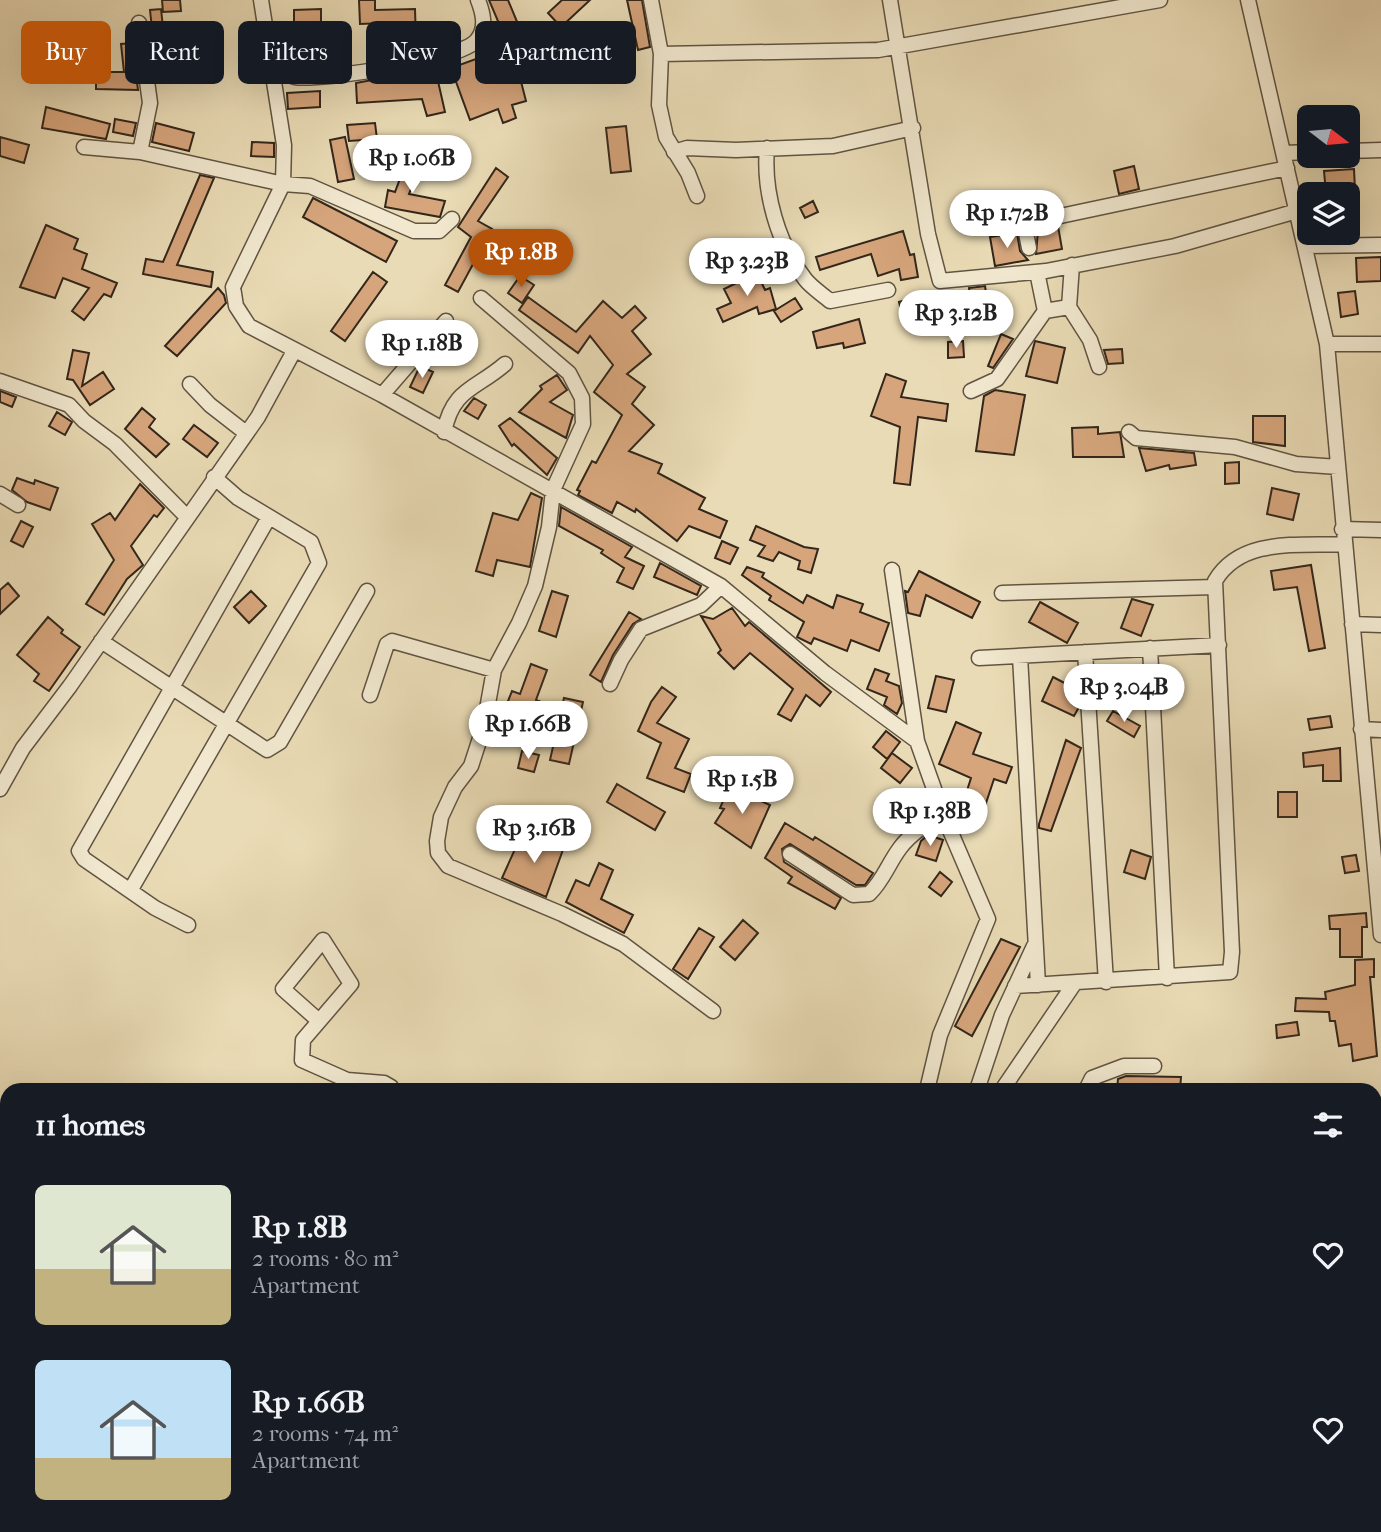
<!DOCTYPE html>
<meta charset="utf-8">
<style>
body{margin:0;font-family:"IM FELL French Canon",serif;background:#242831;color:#f1f3f6;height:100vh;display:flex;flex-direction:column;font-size:26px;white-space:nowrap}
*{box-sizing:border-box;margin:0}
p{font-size:23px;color:#9ea1a6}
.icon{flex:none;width:38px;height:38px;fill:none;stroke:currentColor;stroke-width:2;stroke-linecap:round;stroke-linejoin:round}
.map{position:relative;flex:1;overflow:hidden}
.side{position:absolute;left:0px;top:1083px;width:1382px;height:450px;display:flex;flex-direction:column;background:#171b24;border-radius:21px 21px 0 0;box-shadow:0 7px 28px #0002}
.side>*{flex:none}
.guide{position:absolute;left:21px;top:21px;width:700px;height:63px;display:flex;gap:14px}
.needle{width:46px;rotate:106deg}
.fabs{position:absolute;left:1297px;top:105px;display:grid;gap:14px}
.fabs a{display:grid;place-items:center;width:63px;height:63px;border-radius:10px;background:#171b24;box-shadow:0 7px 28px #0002;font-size:35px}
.price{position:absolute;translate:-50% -60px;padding:0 16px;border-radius:24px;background:#fff;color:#222;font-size:23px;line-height:46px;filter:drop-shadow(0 2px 4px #0008)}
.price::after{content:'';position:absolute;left:50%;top:42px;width:21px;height:16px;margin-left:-10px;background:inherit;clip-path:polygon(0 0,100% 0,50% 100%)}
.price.on{background:#b45309;color:#fff}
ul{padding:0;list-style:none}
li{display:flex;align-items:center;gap:21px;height:175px;padding:0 35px}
li span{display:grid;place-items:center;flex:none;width:196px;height:140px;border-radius:10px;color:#555}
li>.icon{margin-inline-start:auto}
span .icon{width:84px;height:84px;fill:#fffc;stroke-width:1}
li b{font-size:30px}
h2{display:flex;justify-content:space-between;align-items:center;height:84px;padding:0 35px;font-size:30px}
.chip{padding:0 24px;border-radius:10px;background:#171b24;box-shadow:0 7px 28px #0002;font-size:24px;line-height:63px}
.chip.on{background:#b45309;color:#fff}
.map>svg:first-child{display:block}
.building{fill:#d6a57c;stroke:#33271b;stroke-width:2}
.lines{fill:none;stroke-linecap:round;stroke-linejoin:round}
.street-casing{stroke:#605442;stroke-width:17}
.street{stroke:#f1e8cf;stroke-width:14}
</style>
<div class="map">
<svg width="1381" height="1532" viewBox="0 0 1381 1532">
<rect width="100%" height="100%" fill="#e9dbb5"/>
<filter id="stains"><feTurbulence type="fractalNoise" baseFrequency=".00286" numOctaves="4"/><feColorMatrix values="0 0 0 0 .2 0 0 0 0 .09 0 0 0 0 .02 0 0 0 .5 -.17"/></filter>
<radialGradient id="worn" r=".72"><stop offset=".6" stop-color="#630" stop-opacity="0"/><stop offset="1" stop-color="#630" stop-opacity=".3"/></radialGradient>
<!-- building -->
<path class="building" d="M162 0H180L181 11 163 12Z
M359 0H375V10L415 9 416 41 428 39 430 49 388 58 385 23 360 24Z
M489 0H508L520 29 514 31 524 59 516 62 526 101 512 105 516 118 503 123 498 109 470 120 451 68 509 47Z
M562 0H590L561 27 548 13Z
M627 0H642L650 47 638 50Z
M161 9 163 27 152 29 150 10Z
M321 9V32L294 33V10Z
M132 43 138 90 96 89V72H124L121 44Z
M435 68 445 112 427 116 422 99 357 103 356 83Z
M320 91V107L288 109 287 93Z
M46 107 110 124 106 139 42 128Z
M115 119 136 123 133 136 113 132Z
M156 123 194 133 189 151 152 142Z
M375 123 377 139 349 141 347 125Z
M626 126 631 171 611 173 606 128Z
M0 137 29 145 24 163 0 156Z
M345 137 354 179 338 182 330 140Z
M252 142 274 143V157L251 156Z
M407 160 421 164 409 194 445 201 440 217 385 207 388 190 395 192Z
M1134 166 1139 189 1119 194 1114 171Z
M496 168 508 177 478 221 492 229 458 292 445 285 471 237 458 227Z
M1354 169 1355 190 1326 193 1324 171Z
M200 175 214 178 177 265 213 272 211 287 143 274 146 259 163 262Z
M313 198 397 241 386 262 303 217Z
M813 201 818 212 805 218 800 208Z
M46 225 78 239 74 249 87 254 82 269 117 283 111 297 104 294 84 320 72 311 89 288 63 278 55 298 20 287Z
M1058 226 1062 249 1036 254 1038 230Z
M903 231 910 255 914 254 918 277 901 280 899 269 878 276 871 254 820 270 816 257Z
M1017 233 1020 251 1028 260 995 266 990 237Z
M517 238 525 251 495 270 487 258Z
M1381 257V281L1357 282 1356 258Z
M373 272 387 282 345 341 331 331Z
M757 273 765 290 770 288 776 309 759 314 757 307 723 322 717 309 731 303 724 289Z
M520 276 534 285 522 303 508 293Z
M985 286 989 312 973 314 969 288Z
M218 288 224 295 226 303 177 356 165 346Z
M1355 291 1358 314 1341 317 1338 293Z
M932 292 937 307 903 318 899 302Z
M528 297 576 332 603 301 622 318 635 306 646 318 632 331 651 354 627 374 645 387 632 404 654 425 629 451 662 464 658 473 705 498 699 509 727 521 720 538 689 526 677 541 636 509 635 512 617 502 612 513 578 495 580 491 577 490 592 461 596 463 622 415 594 392 613 365 590 336 578 353 519 310Z
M795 298 802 309 781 322 774 311Z
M859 319 865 343 844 348 843 343 817 348 813 332Z
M1001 334 1013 339 993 368 988 366Z
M963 341 964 357 948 358V342Z
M1035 341 1065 348 1057 383 1026 376Z
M1122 349 1123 363 1108 364 1104 350Z
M73 350 89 353 82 386 103 372 114 389 90 405 73 380 67 379Z
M420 366 433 372 423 393 410 387Z
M886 374 906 381 901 397 948 404 946 421 918 417 910 485 894 483 900 427 871 416Z
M557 375 567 390 550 402 573 415 566 438 519 412 542 389 540 386Z
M995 390 1025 395 1014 455 976 451 984 396Z
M0 391 16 397 12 407 0 402Z
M474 398 486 405 478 419 464 411Z
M142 408 155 419 149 427 169 444 156 457 125 429Z
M57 412 72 422 65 435 49 426Z
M1253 416H1285V446L1253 442Z
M510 418 557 458 547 475 514 444 512 446 499 426Z
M194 425 218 443 207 457 183 439Z
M1098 427V434L1120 432 1124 457H1073L1072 428Z
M1139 448 1194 453 1196 465 1170 469 1169 465 1146 471Z
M1239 462V483L1225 484V463Z
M17 478 34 484 35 480 58 488 50 510 27 502 12 490Z
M140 484 164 508 157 517 154 515 131 546 143 565 127 579 104 615 86 604 114 560 92 524 110 513 115 520Z
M1272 488 1299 494 1293 520 1267 514Z
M531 493 542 498 530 567 497 560 493 576 476 571 493 513 518 520Z
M561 507 632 547 625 557 644 566 633 589 617 582 624 568 601 553 603 550 559 526Z
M21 521 33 527 23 547 11 541Z
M756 526 804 547 818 549 811 573 798 569 800 561 779 552 773 561 758 556 765 546 750 540Z
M722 541 738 548 730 564 715 558Z
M660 563 701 586 697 595 654 577Z
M1311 565 1325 648 1309 651 1297 587 1274 590 1271 571Z
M747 567 764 573 762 577 803 603 807 595 833 608 837 595 863 604 860 612 889 623 879 651 851 640 847 651 814 638 811 644 797 637 804 622 769 600 771 596 742 575Z
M919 571 980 602 972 618 926 595 920 616 908 613 905 591 908 592Z
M8 583 19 596 0 614V590Z
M251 591 266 606 249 623 234 607Z
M552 591 568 596 556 637 539 631Z
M1132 599 1153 605 1141 636 1121 628Z
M1040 602 1078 623 1067 643 1029 622Z
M732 608 745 626 749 622 831 692 820 706 806 695 791 721 778 714 793 689 750 653 734 669 718 653 721 650 701 616 713 619Z
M629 612 641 619 633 624 613 655 601 682 590 675Z
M48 617 63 630 61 633 80 647 49 691 34 681 39 674 17 655Z
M531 664 547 670 536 700 544 703 536 726 503 714 512 691 520 694Z
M875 669 889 674 886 681 899 686 902 703 897 714 884 705 887 697 867 689Z
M936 676 954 680 946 712 928 708Z
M1053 677 1078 690 1079 707 1074 716 1042 701Z
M662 687 676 697 657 723 689 739 675 768 691 774 684 792 647 778 661 743 638 731 651 702Z
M564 698 583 702 569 764 550 760Z
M1113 711 1140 726 1134 737 1107 721Z
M1330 716 1332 727 1310 730 1308 719Z
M956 722 981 733 973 754 1012 767 1006 783 994 779 985 806 964 800 971 778 939 764Z
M886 731 900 742 887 759 873 747Z
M1066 740 1081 748 1051 831 1039 828V824Z
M1340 748 1341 781H1323V765L1304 767 1303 753Z
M522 751 539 755 534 772 518 768Z
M892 753 912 768 900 783 881 768Z
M617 784 665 812 655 830 607 802Z
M729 787 770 805 751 848 715 823 724 809 720 808Z
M1278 792H1297V817H1278Z
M785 823 813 840 815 837 873 873 865 885H856L790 844 782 849 784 862 841 898 835 909 788 883 792 877 765 858Z
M928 835 943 840 936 861 916 855 921 841Z
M547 837 565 844 546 897 502 878 520 838 543 849Z
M1131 850 1151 857 1145 879 1124 872Z
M1356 855 1359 871 1345 873 1342 857Z
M599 863 613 870 601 899 633 915 624 933 566 902 576 880 589 886Z
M940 872 952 882 941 896 929 887Z
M1366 913 1367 927H1362V957H1340V929H1330L1329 916Z
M743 920 758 933 735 960 720 947Z
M699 928 714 937 688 979 673 969Z
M1001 939 1020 947 972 1036 955 1026Z
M1374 959V977H1370L1377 1056 1353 1061 1351 1044 1339 1046 1335 1021H1330L1329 1012 1295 1011 1296 998 1326 999 1325 992 1355 985V960Z
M1297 1022 1299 1035 1277 1038 1276 1025Z
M1126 1076 1181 1077 1180 1090H1117L1118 1079Z"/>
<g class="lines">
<defs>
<path id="street" d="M261 0 284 145 283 184 233 287 236 306 249 326 382 395 721 586 825 673 917 741 943 814 988 919 940 1035 927 1090
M651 0 661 54 659 105 666 137 688 173 697 196
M890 0 928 234 940 281 1046 271 1175 246 1297 211
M1248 0 1327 344 1381 935
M139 23 150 103 140 152
M661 54 878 50 1160 0
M270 67C278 70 287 75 295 77 321 81 462 60 477 40 487 28 483 13 478 0
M84 147 140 152 283 184 310 186 414 231H439L452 219
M767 148C763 192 778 244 805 279 811 287 822 294 830 301L888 290
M1348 151 1381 150
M674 152 687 148 736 150 833 146 913 128
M1285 153 1309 152
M1305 246 1381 245
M1029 248 1026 233 1032 222 1287 168
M1037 272 1045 311
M481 298 569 373 582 398 583 424 553 490 549 527 535 586 519 623 494 670 484 726 471 766 455 787 441 817 437 841 438 853 448 866 562 914 623 944 713 1011
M1069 307 1090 340 1099 367
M1327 344H1381
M0 381 69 405 84 421 115 444 187 517
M190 384 210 405 246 433
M971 391 997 379 1045 311 1069 307 1072 265
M382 395 446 321
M444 432C453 388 475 390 505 364
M1129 432 1136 438 1235 447 1296 464 1338 467
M0 494 18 505
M1342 529 1381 530
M892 570 917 741
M1002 593 1215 587
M1352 624 1381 625
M101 641 267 750 280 742 367 591
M1150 648 1167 978
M1085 652 1106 982
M1020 656 1038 985
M979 658 1219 645
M610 684 621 660 641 629 701 605 721 586
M370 695 387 644 392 641 494 670
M1361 729 1381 730
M0 789 23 748 70 686 258 417 294 351
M790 854 853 895 869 894C883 881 888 864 900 848 911 833 928 823 943 814
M130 891 319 563 311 542 238 498 214 477
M188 925 155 908 84 859 79 851 269 517
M1015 986 1230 972 1232 952 1215 581C1241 537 1299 546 1343 544
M319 1021 283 989 323 940 351 984 303 1040 302 1060 347 1080 384 1083 391 1087 390 1090
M977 1090 1002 1015 1034 946
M1002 1090 1074 984
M1086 1090 1092 1078 1124 1066H1154
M0 1145 7 1142
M1376 1369 1381 1362
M0 1449H7
M1376 1467H1381
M514 1526 515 1532
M250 1532 251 1526
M331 1532 332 1526"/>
</defs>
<!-- street casing -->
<use href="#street" class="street-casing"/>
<!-- street -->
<use href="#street" class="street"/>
</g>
<rect width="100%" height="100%" filter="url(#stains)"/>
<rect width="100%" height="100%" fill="url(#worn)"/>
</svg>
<div class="fabs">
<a><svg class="needle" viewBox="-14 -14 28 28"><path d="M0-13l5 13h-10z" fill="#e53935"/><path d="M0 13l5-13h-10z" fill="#9ea1a6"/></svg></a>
<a><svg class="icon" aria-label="layers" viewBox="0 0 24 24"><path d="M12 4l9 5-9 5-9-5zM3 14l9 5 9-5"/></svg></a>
</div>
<b class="price" style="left:412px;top:195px">Rp 1.06B</b>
<b class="price" style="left:1007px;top:250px">Rp 1.72B</b>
<b class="price on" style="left:521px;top:289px">Rp 1.8B</b>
<b class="price" style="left:747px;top:298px">Rp 3.23B</b>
<b class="price" style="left:956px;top:350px">Rp 3.12B</b>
<b class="price" style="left:422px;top:380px">Rp 1.18B</b>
<b class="price" style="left:1124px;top:724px">Rp 3.04B</b>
<b class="price" style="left:528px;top:761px">Rp 1.66B</b>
<b class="price" style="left:742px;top:816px">Rp 1.5B</b>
<b class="price" style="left:930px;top:848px">Rp 1.38B</b>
<b class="price" style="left:534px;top:865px">Rp 3.16B</b>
<div class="guide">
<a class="chip on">Buy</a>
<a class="chip">Rent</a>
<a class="chip">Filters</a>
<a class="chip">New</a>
<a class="chip">Apartment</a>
</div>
<section class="side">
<h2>11 homes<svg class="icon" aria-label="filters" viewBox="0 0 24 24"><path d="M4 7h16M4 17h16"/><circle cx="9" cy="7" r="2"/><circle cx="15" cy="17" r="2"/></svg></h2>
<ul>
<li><span style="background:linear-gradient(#dfe7d0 60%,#c2b280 0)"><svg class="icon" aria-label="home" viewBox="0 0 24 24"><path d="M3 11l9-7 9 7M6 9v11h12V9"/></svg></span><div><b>Rp 1.8B</b><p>2 rooms · 80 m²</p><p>Apartment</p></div><svg class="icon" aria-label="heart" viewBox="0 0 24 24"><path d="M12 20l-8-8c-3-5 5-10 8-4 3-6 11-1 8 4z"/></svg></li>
<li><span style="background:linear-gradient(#bfe0f5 70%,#c2b280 0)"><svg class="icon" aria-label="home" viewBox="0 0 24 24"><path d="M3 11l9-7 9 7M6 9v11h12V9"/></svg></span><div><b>Rp 1.66B</b><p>2 rooms · 74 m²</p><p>Apartment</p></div><svg class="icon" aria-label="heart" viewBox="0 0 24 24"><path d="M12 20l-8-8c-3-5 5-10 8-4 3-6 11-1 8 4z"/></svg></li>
</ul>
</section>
</div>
